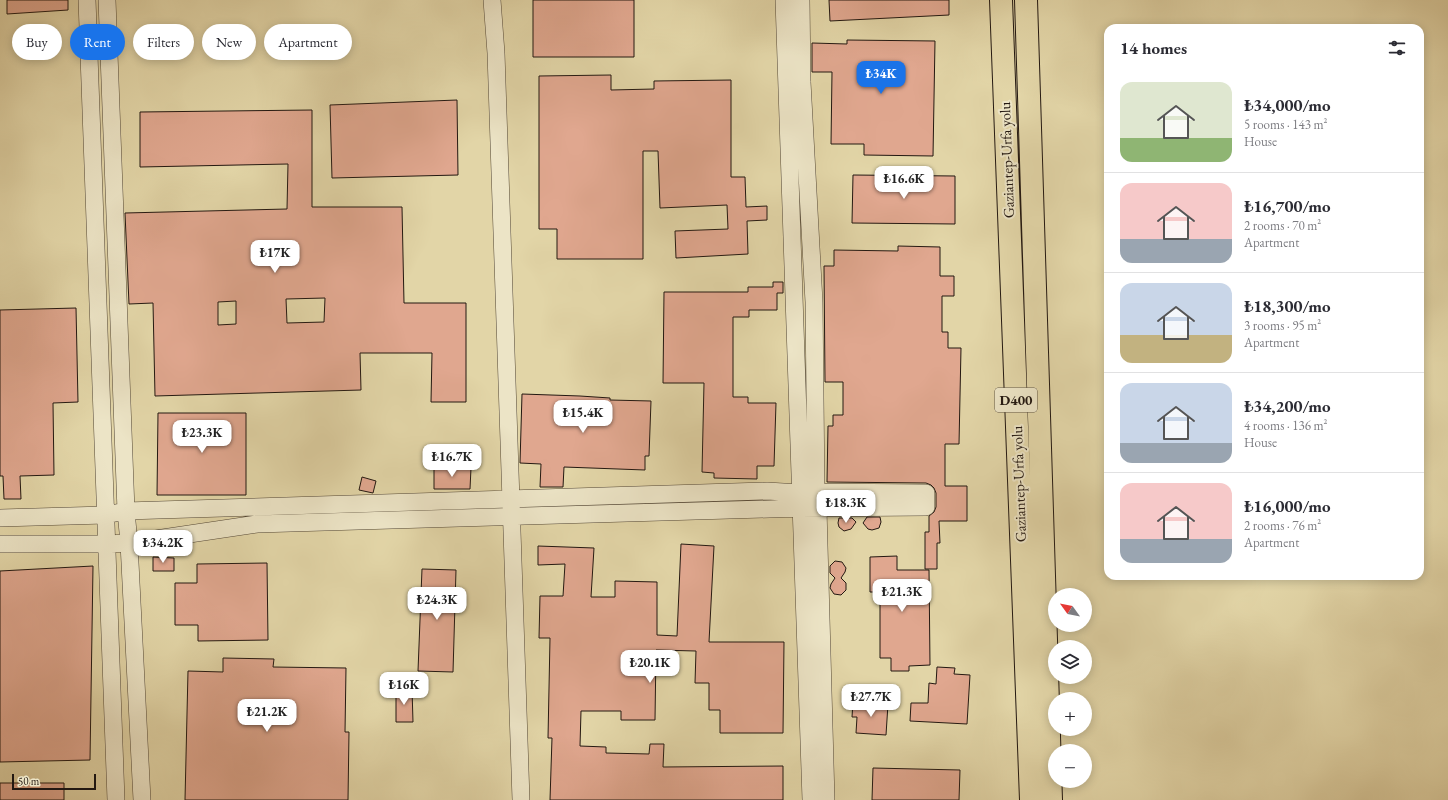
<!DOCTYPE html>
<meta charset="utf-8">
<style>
body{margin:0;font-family:"EB Garamond",serif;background:#f2f2f3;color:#2b2b33;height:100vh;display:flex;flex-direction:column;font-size:15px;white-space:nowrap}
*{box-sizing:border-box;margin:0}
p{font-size:13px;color:#7c7c81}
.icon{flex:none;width:22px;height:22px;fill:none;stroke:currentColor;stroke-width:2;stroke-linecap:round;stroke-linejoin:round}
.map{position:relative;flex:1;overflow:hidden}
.details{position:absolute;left:1104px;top:24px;width:320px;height:556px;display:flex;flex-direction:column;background:#fff;border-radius:12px;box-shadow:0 2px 10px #0003}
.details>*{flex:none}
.top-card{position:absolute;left:12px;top:24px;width:380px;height:36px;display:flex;gap:8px}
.needle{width:26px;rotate:303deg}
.buttons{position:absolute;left:1048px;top:588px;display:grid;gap:8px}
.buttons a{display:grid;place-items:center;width:44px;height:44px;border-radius:50%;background:#fff;box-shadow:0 2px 10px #0003;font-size:20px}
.scale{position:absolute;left:12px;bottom:10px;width:84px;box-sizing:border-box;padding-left:4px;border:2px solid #231811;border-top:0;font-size:11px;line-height:14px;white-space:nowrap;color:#231811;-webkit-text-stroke:3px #ece4c6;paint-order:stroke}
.price{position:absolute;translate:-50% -34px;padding:0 9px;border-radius:8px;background:#fff;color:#222;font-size:13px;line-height:26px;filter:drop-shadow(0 1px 2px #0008)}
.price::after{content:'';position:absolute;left:50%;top:24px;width:12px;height:9px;margin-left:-6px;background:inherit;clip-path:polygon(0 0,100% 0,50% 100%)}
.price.active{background:#1a73e8;color:#fff}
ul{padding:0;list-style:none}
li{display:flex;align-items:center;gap:12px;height:100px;padding:0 16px}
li+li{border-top:1px solid #e1e1e2}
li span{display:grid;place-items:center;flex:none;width:112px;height:80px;border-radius:12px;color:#555}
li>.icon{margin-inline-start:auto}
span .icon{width:48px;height:48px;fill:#fffc;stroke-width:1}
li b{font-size:17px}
h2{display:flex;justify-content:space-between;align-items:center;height:48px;padding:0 16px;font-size:17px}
.tag{padding:0 14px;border-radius:18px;background:#fff;box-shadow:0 2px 10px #0003;font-size:14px;line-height:36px}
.tag.active{background:#1a73e8;color:#fff}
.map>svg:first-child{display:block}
.building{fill:#e0a78f;stroke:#231811;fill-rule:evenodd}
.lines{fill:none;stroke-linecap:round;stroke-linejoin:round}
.minor-casing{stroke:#534736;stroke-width:18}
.highway-casing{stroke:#231811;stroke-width:24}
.minor{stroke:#ece4c6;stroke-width:17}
.highway{stroke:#e2d5a7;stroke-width:22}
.labels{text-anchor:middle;stroke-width:4;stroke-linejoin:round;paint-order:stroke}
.shield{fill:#ece4c6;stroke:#5f5547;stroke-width:1}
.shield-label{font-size:14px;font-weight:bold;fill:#231811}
.street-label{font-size:15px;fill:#231811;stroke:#ece4c6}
</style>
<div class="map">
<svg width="1448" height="800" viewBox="0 0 1448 800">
<rect width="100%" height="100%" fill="#e2d5a7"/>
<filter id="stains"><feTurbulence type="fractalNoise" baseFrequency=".005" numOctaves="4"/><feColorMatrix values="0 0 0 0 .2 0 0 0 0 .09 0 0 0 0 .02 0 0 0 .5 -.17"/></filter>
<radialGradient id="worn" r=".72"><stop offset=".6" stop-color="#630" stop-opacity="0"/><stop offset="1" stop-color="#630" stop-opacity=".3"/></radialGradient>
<!-- building -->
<path class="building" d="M7 0H68V10L7 14Z
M533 0H634V57H533Z
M829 0H949V15L830 21Z
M847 40 935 41 933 156 864 155V144H831L832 72H812V43L847 44Z
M611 75V90L654 89V81L731 80V177H745L746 207 767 206V220L747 221 748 254 676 258 675 231 728 229 727 205 660 208 658 151H643V259H557V229H539V76Z
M457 100 458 175 332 178 330 105Z
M312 110V207H402L404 303H466V402H431L432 353H360L361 390 155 396 153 303 129 304 125 213 287 209 288 164 140 167V112ZM325 298 324 322 287 323 286 299ZM236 301V324L218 325V302Z
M853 175 955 176V224L852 223Z
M898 246 940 247V276H954V296H942V332H948V348H961L959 444H945V486H967V521H939L940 543H937V569H925V532H929V516L934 512 936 507V493L934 488 931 485 926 483 827 482 828 426H833V415H843V382H825L824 266H834V250L898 251Z
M773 282H783V293H777V310H749V317H733V397H748V403H776L774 466H757V479L714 478V473L702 472 704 383H663L664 292H748V287H773Z
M76 308 78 402 53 403 54 475 20 476 21 499H4L3 476H0V310Z
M522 394 580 396 610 398V400L651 401 649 456H645V470L564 467 563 487H540L541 464 520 463Z
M158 413H246V495H157Z
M434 467 471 468 470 489H434Z
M362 477 376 481 373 493 359 490Z
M867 517H880L881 522 879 528 872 530 868 529 863 523Z
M839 518H852L856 522 851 529 844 531 839 527 838 523Z
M681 544 714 546 709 642H784L783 733H720V710H709V683H695L696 651 656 650 655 720H621V711H581L580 746 606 747V753L649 754 650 744H664L663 767 783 766V800H550L552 738H548L550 638H539L540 596H563L565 564 538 565V546L594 548 591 597H615V581L657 582V635L677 636Z
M897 556V570H929L930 665 909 666V671H891V658H880V592H870V557Z
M153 557 174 558V571H153Z
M835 561 842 562 846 568 845 572 841 578 846 583V590L841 595 834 594 830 588 831 584 835 578 830 573V566Z
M267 563 268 640 198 641V625H175V583H197V564Z
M93 566 90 760 0 762V571Z
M422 569 456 570 453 672 418 671Z
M223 658 274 659 273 667 346 668 345 732H349L348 800H185L188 671 223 672Z
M937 667 955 668 954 674 970 675 967 724 910 721 911 703H928L929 683 936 684Z
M396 689H412L413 722H396Z
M853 702 888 704 886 735 856 733 857 717H852Z
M873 768 960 770 959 800H872Z
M0 783H64V800H0Z"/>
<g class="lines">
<defs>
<path id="minor" d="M87 0 116 800
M107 0 126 511 129 543 142 800
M492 0 496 53 521 800
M784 0 811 800
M801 0 802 82 814 302 816 492 818 509 826 800
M0 518 105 515 126 511 767 491 800 493 816 492 926 493V507L801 508 257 524 129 543 105 544H0"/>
<path id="highway" d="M1001 0 1031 800
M1026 0 1051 800"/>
</defs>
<!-- minor casing -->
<use href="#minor" class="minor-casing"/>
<!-- highway casing -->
<use href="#highway" class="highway-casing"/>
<!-- minor -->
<use href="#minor" class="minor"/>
<!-- highway -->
<use href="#highway" class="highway"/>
</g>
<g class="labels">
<!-- shield labels -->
<rect class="shield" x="995" y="388" width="42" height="24" rx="3"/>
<g class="shield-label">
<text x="1016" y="405">D400</text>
</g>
<!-- street labels -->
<g class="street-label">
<text transform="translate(1007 160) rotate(-92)" y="5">Gaziantep-Urfa yolu</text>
<text transform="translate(1019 484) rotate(-92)" y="5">Gaziantep-Urfa yolu</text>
</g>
</g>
<rect width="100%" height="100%" filter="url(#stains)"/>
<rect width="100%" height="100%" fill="url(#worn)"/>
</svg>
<div class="buttons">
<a><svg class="needle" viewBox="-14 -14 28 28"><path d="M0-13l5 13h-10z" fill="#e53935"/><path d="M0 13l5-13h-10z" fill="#7c7c81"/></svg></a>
<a><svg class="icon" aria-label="layers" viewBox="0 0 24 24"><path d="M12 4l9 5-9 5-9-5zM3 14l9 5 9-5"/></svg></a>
<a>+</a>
<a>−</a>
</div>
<div class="scale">50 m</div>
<b class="price active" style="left:881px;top:95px">₺34K</b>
<b class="price" style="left:904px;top:200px">₺16.6K</b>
<b class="price" style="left:275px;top:274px">₺17K</b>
<b class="price" style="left:583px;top:434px">₺15.4K</b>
<b class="price" style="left:202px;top:454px">₺23.3K</b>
<b class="price" style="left:452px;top:478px">₺16.7K</b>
<b class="price" style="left:846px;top:524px">₺18.3K</b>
<b class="price" style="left:163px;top:564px">₺34.2K</b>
<b class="price" style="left:902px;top:613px">₺21.3K</b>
<b class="price" style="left:437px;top:621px">₺24.3K</b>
<b class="price" style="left:650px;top:684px">₺20.1K</b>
<b class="price" style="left:404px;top:706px">₺16K</b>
<b class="price" style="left:871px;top:718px">₺27.7K</b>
<b class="price" style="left:267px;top:733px">₺21.2K</b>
<div class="top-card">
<a class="tag">Buy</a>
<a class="tag active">Rent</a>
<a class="tag">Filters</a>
<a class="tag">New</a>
<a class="tag">Apartment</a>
</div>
<section class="details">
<h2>14 homes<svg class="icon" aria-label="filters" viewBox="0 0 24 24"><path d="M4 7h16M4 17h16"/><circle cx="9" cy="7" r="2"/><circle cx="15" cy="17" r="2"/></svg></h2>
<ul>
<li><span style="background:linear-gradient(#dfe7d0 70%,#8fb573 0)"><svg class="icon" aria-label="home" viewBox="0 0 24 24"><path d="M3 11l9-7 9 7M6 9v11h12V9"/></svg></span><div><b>₺34,000/mo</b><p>5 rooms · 143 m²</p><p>House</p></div></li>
<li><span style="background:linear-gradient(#f6c9c9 70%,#9aa5b1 0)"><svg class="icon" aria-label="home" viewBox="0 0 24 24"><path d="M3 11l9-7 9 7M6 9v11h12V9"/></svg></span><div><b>₺16,700/mo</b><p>2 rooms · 70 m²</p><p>Apartment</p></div></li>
<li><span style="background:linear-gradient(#c9d6e8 65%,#c2b280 0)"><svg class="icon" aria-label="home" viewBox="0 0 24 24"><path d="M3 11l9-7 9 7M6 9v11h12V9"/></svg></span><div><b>₺18,300/mo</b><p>3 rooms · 95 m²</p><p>Apartment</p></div></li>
<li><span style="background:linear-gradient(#c9d6e8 75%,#9aa5b1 0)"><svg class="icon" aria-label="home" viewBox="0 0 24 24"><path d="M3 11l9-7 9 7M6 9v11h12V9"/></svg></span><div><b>₺34,200/mo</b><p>4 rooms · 136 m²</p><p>House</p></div></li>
<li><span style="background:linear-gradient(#f6c9c9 70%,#9aa5b1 0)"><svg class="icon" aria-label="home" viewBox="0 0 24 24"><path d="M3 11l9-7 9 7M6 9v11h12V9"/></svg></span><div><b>₺16,000/mo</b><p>2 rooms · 76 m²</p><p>Apartment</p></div></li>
</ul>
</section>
</div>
